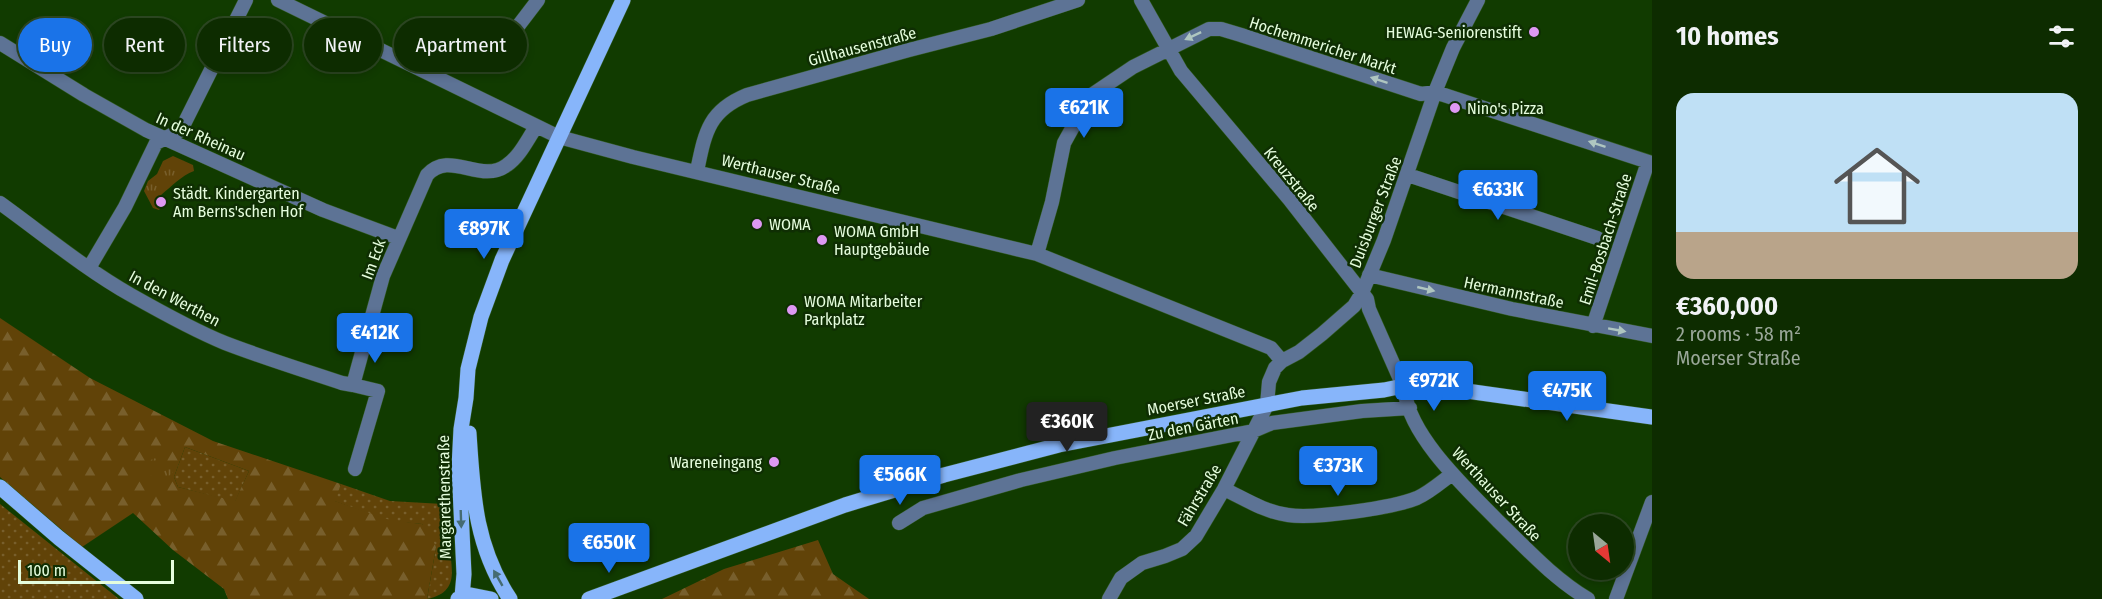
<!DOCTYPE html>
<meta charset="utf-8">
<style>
body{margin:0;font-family:"Fira Sans Condensed",sans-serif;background:#16340a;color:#f1f3f6;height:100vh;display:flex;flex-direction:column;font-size:22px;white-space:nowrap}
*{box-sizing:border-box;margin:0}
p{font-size:20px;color:#9aa799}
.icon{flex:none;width:33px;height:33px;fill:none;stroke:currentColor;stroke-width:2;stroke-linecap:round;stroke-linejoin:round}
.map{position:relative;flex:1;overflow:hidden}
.panel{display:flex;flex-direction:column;background:#0d2c00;width:450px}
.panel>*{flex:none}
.banner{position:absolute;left:18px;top:18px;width:570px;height:54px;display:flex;gap:12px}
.needle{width:39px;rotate:151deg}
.fabs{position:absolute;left:1568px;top:514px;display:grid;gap:12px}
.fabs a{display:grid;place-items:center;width:66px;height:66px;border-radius:50%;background:#0d2c00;box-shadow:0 3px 9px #0003,0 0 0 2px #2d4822;font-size:30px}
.scale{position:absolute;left:18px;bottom:15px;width:156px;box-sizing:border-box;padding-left:6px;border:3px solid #e5fddd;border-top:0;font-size:16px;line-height:21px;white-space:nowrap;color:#e5fddd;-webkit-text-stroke:4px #0f2e03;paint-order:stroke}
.price{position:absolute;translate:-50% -51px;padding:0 14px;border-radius:6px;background:#1a73e8;color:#fff;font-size:20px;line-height:39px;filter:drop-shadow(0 2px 3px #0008)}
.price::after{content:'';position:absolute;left:50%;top:36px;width:18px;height:14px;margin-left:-9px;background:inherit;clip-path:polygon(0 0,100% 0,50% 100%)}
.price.active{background:#222;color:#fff}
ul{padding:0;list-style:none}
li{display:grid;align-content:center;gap:12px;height:318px;padding:0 24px}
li+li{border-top:2px solid #2d4822}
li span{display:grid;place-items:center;height:186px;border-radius:18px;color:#555}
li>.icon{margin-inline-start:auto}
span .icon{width:108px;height:108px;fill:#fffc;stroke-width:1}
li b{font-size:26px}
h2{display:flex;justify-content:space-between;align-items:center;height:72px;padding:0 24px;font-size:26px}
.pill{padding:0 21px;border-radius:27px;background:#0d2c00;box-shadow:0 3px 9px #0003,0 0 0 2px #2d4822;font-size:21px;line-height:54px}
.pill.active{background:#1a73e8;color:#fff}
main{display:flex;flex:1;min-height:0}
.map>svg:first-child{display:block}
.grass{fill:url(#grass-dots)}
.forest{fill:url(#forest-firs);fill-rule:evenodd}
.park{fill:url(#park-tufts)}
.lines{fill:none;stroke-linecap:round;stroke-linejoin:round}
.minor-tunnel{stroke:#315821;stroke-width:14;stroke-dasharray:14 7;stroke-linecap:butt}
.minor-casing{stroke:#335a23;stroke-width:15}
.major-casing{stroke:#335a23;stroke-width:16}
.minor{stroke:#5d7395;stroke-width:14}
.major{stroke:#87b5fa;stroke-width:15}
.oneway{fill:#afc6c0}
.oneway2{fill:#456b72}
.poi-dot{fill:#de98f3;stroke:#0f2e03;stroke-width:2}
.labels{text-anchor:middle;stroke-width:5;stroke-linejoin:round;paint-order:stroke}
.poi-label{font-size:16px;fill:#e5fddd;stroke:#0f2e03;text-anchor:start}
.street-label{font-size:16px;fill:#e5fddd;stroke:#0f2e03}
</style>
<main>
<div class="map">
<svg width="1652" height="599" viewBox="0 0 1652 599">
<defs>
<pattern id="grass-dots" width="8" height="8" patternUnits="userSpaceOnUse" patternTransform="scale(1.5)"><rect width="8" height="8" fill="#614308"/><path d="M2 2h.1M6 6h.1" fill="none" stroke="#785f2c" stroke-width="1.8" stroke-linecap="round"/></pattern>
<pattern id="forest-firs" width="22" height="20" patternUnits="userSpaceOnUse" patternTransform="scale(1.5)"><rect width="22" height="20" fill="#614308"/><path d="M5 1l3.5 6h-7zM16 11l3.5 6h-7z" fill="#785f2c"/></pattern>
<pattern id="park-tufts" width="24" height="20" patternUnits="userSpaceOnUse" patternTransform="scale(1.5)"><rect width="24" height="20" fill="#614308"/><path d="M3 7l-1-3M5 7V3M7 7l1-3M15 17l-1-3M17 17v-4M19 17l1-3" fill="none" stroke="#785f2c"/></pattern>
</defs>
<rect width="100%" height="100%" fill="#113b00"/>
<!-- grass -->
<path class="grass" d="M185 447 249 471 235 502 178 487 174 477Z
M341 484 390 501 443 504 447 508C447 520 447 531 449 542 451 568 461 592 427 599L436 547 422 524 390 521 334 501Z
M0 504 119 599H0Z"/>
<!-- forest -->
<path class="forest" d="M0 318 90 378 213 441 341 484 335 501 390 520 422 524 429 531 436 547 427 599H228L224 589 173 550 133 513 82 547 0 477ZM185 447 249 471 235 501 178 487 174 477Z
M818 540 833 574 869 599H662L724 569Z"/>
<!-- park -->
<path class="park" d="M173 156 193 165 194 171C181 176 172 186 161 195L165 203 159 210 153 208 144 191 148 181 157 174 163 161Z
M154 458 169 465 173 472 167 478 157 479 148 474 145 464Z"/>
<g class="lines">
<!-- minor-tunnel -->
<path class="minor-tunnel" d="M1597 238 1616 244"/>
<defs>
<path id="minor" d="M278 0 559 137 633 157 1037 254 1271 348 1282 361
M1141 0 1181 71 1289 199 1367 299 1369 309 1403 386
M0 43 84 95 146 130 323 210 398 238
M506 59 505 46 509 38 538 0
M697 171C705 133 708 111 747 95L909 50 991 29 1078 0
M1408 175 1597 238
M0 203C43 234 85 269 131 295 161 312 193 330 225 343 264 358 303 370 342 383L353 385
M1037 254 1052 202 1064 143 1090 96 1133 67 1209 29H1221L1241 35 1421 94 1435 92 1652 163
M89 268 125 207 156 143 181 130 246 0
M1369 275 1512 309 1652 336
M1593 326 1648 162
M1405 393C1411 438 1467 489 1498 521 1527 549 1553 578 1588 599
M355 469 378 391 353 385 383 276 427 175C450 149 480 185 507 165 520 156 527 140 536 127
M1224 489C1245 499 1265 512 1288 515 1314 519 1393 508 1417 498 1430 492 1441 482 1452 474
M899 523 923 508 1021 480 1115 458 1253 431 1272 423 1362 411 1410 408
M1109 599 1121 578 1142 563 1165 556 1182 549 1196 536 1224 489 1267 405 1269 382 1275 368 1282 361 1299 352 1322 334 1354 306 1362 293 1384 240 1435 92 1453 48 1478 0
M1616 599 1652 502"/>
<path id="major" d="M469 433C473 495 475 546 510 599
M0 487 59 538 136 599
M462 597 464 574 459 467 461 429 466 398 468 369 481 317 502 260 623 0
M458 599 471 595 491 599
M589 599 845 505 944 475 1059 445 1302 398 1384 390 1403 386H1431L1652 417"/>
</defs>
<!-- minor casing -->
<use href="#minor" class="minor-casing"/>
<!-- major casing -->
<use href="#major" class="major-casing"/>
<!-- minor -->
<use href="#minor" class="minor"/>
<!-- major -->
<use href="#major" class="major"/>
</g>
<!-- one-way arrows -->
<defs><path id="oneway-solid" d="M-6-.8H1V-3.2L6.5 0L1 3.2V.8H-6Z" transform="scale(1.5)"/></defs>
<g class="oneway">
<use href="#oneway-solid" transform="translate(1193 36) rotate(155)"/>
<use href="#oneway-solid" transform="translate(1379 80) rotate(-162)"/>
<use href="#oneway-solid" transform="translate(1597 144) rotate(-162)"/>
<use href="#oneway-solid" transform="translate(1426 289) rotate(13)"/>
<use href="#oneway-solid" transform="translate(1617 330) rotate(10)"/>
</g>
<g class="oneway2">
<use href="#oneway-solid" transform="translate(461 519) rotate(88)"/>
<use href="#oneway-solid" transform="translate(498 578) rotate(-120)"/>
</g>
<!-- markers -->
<g class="poi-dot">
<circle cx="1534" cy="32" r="6"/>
<circle cx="1455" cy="108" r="6"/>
<circle cx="161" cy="202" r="6"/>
<circle cx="757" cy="224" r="6"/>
<circle cx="822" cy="240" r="6"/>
<circle cx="792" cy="310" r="6"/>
<circle cx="774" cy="462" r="6"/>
</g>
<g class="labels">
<!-- poi labels -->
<g class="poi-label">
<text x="1522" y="38" text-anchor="end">HEWAG-Seniorenstift</text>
<text x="1467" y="114">Nino's Pizza</text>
<text x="173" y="199">Städt. Kindergarten<tspan x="173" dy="18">Am Berns'schen Hof</tspan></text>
<text x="769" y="230">WOMA</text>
<text x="834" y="237">WOMA GmbH<tspan x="834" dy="18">Hauptgebäude</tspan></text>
<text x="804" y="307">WOMA Mitarbeiter<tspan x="804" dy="18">Parkplatz</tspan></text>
<text x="762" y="468" text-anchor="end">Wareneingang</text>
</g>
<!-- street labels -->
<g class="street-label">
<text transform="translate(1323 45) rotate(18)" y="6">Hochemmericher Markt</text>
<text transform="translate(862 46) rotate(-15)" y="6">Gillhausenstraße</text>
<text transform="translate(201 136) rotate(24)" y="6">In der Rheinau</text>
<text transform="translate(781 174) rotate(14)" y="6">Werthauser Straße</text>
<text transform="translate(1292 179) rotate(51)" y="6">Kreuzstraße</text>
<text transform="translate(1375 212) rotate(-69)" y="6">Duisburger Straße</text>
<text transform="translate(1605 239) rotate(-72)" y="6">Emil-Bosbach-Straße</text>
<text transform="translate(373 259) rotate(-70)" y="6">Im Eck</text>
<text transform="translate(1514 292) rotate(12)" y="6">Hermannstraße</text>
<text transform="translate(175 298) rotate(28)" y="6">In den Werthen</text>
<text transform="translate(1196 400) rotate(-11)" y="6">Moerser Straße</text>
<text transform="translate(1193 426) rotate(-11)" y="6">Zu den Gärten</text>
<text transform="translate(1497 494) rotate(47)" y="6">Werthauser Straße</text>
<text transform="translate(1199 495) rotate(-59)" y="6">Fährstraße</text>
<text transform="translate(444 497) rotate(-91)" y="6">Margarethenstraße</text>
</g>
</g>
</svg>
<div class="fabs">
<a><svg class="needle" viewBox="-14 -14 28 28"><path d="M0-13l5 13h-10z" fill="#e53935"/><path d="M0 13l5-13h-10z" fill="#9aa799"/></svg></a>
</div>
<div class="scale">100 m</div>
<b class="price" style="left:1084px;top:139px">€621K</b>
<b class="price" style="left:1498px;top:221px">€633K</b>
<b class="price" style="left:484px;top:260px">€897K</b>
<b class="price" style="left:375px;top:364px">€412K</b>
<b class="price" style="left:1434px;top:412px">€972K</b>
<b class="price" style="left:1567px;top:422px">€475K</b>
<b class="price active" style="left:1067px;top:453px">€360K</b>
<b class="price" style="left:1338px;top:497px">€373K</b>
<b class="price" style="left:900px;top:506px">€566K</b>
<b class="price" style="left:609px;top:574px">€650K</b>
<div class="banner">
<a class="pill active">Buy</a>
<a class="pill">Rent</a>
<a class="pill">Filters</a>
<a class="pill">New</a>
<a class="pill">Apartment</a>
</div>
</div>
<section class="panel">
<h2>10 homes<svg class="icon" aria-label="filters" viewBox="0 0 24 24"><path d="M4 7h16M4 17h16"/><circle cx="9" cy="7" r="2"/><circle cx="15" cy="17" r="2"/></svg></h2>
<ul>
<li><span style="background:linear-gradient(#bfe0f5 75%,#b9a48a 0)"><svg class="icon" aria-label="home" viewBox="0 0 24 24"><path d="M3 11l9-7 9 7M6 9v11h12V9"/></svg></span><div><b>€360,000</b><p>2 rooms · 58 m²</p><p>Moerser Straße</p></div></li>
</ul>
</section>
</main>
